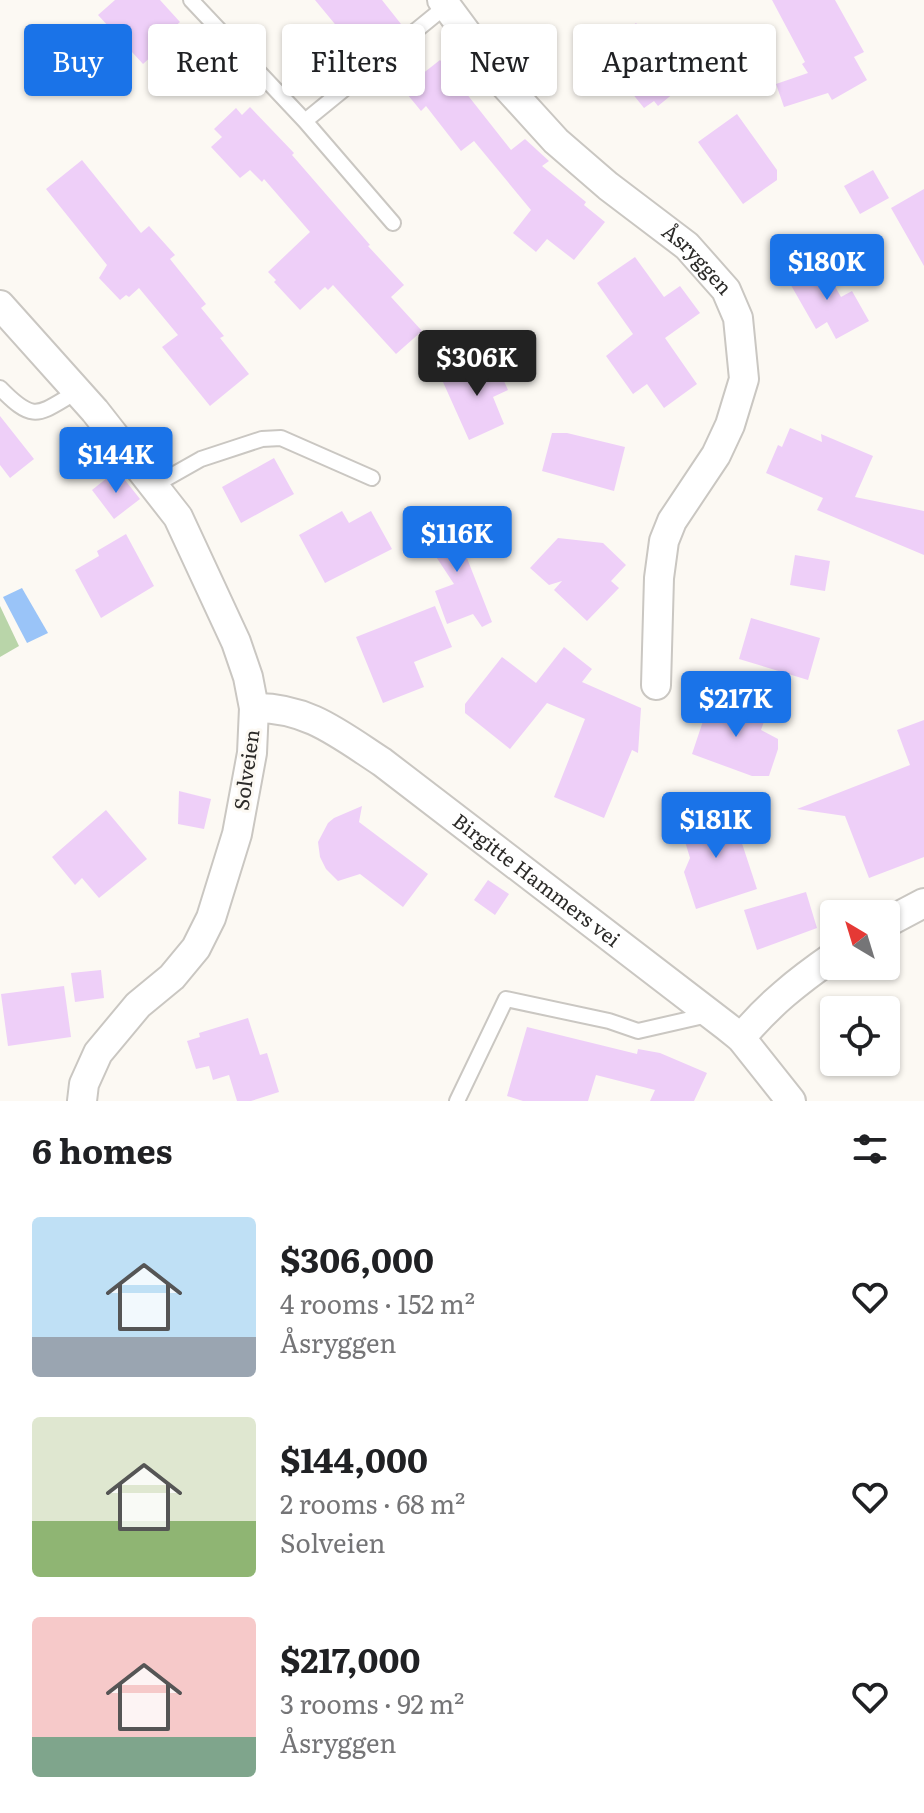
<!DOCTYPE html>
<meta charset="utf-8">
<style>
body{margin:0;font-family:Literata,serif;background:#f6f6f6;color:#202124;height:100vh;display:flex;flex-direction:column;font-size:30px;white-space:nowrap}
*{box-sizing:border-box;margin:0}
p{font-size:26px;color:#757577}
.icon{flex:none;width:44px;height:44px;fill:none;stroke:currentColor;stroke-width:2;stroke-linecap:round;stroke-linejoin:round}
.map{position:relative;height:1101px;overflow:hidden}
.panel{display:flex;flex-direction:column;background:#fff;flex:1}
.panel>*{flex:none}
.hud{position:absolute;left:24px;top:24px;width:876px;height:72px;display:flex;gap:16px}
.needle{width:52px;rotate:322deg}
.buttons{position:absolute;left:820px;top:900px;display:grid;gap:16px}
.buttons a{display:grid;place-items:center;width:80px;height:80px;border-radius:8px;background:#fff;box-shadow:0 2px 6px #0004;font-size:40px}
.price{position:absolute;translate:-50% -68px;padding:0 18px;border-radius:8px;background:#1a73e8;color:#fff;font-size:26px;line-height:52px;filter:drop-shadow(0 2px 4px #0008)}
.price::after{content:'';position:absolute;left:50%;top:48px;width:24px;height:18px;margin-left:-12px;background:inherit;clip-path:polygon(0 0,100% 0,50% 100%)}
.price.selected{background:#222;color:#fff}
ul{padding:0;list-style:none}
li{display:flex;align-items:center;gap:24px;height:200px;padding:0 32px}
li span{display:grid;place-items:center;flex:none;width:224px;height:160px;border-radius:8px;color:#555}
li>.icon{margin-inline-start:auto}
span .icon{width:96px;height:96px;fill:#fffc;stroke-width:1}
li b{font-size:34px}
h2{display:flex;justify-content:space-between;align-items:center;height:96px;padding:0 32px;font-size:34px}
.tag{padding:0 28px;border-radius:8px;background:#fff;box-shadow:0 2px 6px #0004;font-size:28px;line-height:72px}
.tag.selected{background:#1a73e8;color:#fff}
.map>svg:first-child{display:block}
.green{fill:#b9d5a9}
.water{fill:#9ac4f8}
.building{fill:#eecff8}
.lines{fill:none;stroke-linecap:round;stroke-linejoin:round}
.lane-casing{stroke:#cac7c2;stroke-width:18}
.street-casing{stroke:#cac7c2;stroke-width:32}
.lane{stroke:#fff;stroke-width:14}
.street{stroke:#fff;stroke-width:28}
.labels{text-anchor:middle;stroke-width:6;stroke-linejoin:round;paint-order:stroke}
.street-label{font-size:20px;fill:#2c2b29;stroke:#fcf9f3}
</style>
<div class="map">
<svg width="924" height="1101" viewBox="0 0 924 1101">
<rect width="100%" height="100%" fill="#fcf9f3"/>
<!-- green -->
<path class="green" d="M0 606 19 646 0 657Z"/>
<!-- water -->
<path class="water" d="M22 588 48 633 27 643 3 597Z"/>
<!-- building -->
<path class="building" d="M115 0H160L180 22 161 39 165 44 143 64 98 15Z
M315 0H382L401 24 367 52 345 24 339 29Z
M772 0H835L864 52 854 57 867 80 832 100 828 93 784 107 776 84 808 73 802 64 805 62Z
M636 23 685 84 658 106 654 101 644 108 599 52Z
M440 60 511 150 525 139 549 161 542 166 586 202 584 205 605 222 574 260 547 239 536 252 513 233 531 210 474 141 461 151 426 106 421 111 403 89Z
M250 107 294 153 292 155 370 245 368 246 404 285 391 297 422 331 396 354 333 285 328 290 325 287 300 310 274 282 276 280 268 272 310 232 264 179 262 182 250 170 240 178 211 147 222 137 214 129 236 108 242 115Z
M737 114 777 170V180L743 204 698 142Z
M82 160 141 233 149 226 175 255 170 259 206 304 201 308 224 336 220 338 249 374 210 406 162 347 178 335 139 288 129 297 126 295 120 300 99 278 107 265 46 189Z
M873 170 889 198 860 214 844 186Z
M924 189V266L891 208Z
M635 257 664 297 680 286 700 313 665 338 697 384 664 408 647 384 633 394 606 356 633 334 597 283Z
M821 262 841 297 852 291 869 321 836 339 827 322 816 329 788 280Z
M494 359 508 390 493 397 504 424 469 440 443 382Z
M0 416 34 459 10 478 0 465Z
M790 428 822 442 821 434 873 456 855 497 924 511V555L817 510 823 498 766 473 778 445 782 447Z
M552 433H567L625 447 614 491 542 471Z
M274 458 294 494 241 523 222 487Z
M117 470 140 499 114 519 92 490Z
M342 511 349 523 371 511 392 549 325 583 299 535Z
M457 517 473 542 463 548 492 622 482 627 473 614 447 624 435 591 454 584 423 537Z
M126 534 154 586 101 618 75 570 99 556 97 551Z
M558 538 603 543 626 565 611 581 619 588 587 621 554 590 562 581 549 585 530 568Z
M795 555 830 561 825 591 790 585Z
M435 606 452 647 414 662 424 687 383 703 356 637Z
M751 618 820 638 808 680 739 659Z
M564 647 592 669 582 682 641 708 638 753 632 750 604 818 554 797 585 719 547 703 510 749 465 713V704L502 657 536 683Z
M711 697 766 716 761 730 778 739V749L769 776H752L692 754Z
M924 720V857L869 878 845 816 797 809 910 765 897 730Z
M179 791 211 799 204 829 178 824Z
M362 806 359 822 428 874 403 907 360 874 338 881 326 869 320 857 318 842 328 823 334 818Z
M106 810 147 859 99 898 82 878 75 885 52 857Z
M731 810 757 889 696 909 684 872 690 858 680 825Z
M488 880 509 894 495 915 474 900Z
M806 892 817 928 757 950 744 910Z
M101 970 104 998 75 1002 71 973Z
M64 986 71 1037 8 1046 1 994Z
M248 1018 260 1055 267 1053 279 1092 251 1101H237L229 1075 213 1080 209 1066 196 1069 187 1041 200 1037 199 1033Z
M527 1027 637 1054 638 1049 660 1053 707 1073 694 1101H650L655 1090 596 1075 588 1101H523L507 1096Z"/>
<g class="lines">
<defs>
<path id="lane" d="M191 0 305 121
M393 223 305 121 446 6
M0 388C35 424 38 414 78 391
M155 485 201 459 262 439 281 438 372 478
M457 1101 506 999 609 1021 638 1031 708 1015"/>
<g id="street">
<path id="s1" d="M442 0 505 85 556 141 608 186 687 246 726 290 738 318 744 379 730 425 716 455 672 521 664 541 659 578 656 685"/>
<path d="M0 305 95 411 178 517 236 642 248 677 254 708 252 753 237 834 211 918 196 948 172 977 138 1005 98 1053 84 1084 82 1101"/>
<path id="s2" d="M254 708C307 707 339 734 382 762L726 1026 741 1038 791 1101"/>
<path d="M886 923 924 903"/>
<path d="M741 1038C768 1005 798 981 834 956"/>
</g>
</defs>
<!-- lane casing -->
<use href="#lane" class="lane-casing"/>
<!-- street casing -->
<use href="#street" class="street-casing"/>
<!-- lane -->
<use href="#lane" class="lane"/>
<!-- street -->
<use href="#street" class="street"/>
</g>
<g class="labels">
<!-- street labels -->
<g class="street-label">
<text dy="7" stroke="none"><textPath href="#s1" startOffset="366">Åsryggen</textPath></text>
<text transform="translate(247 770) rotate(-82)" y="7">Solveien</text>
<text dy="7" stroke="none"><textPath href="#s2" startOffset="336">Birgitte Hammers vei</textPath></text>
</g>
</g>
</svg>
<div class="buttons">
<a><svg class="needle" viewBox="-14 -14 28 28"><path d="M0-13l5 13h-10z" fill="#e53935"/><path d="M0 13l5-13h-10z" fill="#757577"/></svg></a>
<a><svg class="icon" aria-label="locate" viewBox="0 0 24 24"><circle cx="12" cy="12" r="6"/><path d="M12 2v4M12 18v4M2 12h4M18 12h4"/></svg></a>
</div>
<b class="price" style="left:827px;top:302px">$180K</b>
<b class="price selected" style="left:477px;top:398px">$306K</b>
<b class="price" style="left:116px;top:495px">$144K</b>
<b class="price" style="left:457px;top:574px">$116K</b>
<b class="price" style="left:736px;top:739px">$217K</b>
<b class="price" style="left:716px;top:860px">$181K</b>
<div class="hud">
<a class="tag selected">Buy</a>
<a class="tag">Rent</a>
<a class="tag">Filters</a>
<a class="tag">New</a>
<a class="tag">Apartment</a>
</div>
</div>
<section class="panel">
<h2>6 homes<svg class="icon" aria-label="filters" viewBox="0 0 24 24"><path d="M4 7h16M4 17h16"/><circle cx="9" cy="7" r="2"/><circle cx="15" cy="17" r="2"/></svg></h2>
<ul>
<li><span style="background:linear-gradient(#bfe0f5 75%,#9aa5b1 0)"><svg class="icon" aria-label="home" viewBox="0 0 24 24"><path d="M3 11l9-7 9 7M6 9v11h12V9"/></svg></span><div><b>$306,000</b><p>4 rooms · 152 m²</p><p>Åsryggen</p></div><svg class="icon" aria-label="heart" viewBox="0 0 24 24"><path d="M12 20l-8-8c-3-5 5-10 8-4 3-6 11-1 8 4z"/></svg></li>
<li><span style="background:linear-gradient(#dfe7d0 65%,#8fb573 0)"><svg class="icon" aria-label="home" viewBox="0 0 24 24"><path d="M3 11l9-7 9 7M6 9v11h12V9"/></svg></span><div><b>$144,000</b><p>2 rooms · 68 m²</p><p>Solveien</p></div><svg class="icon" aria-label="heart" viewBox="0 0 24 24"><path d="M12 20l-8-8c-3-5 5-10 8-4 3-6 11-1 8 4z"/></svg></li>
<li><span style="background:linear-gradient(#f6c9c9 75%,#7fa58c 0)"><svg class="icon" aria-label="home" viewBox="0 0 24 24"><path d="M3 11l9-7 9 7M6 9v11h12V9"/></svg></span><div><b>$217,000</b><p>3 rooms · 92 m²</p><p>Åsryggen</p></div><svg class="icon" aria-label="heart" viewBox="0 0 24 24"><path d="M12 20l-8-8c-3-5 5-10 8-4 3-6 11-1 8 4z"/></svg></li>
</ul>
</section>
